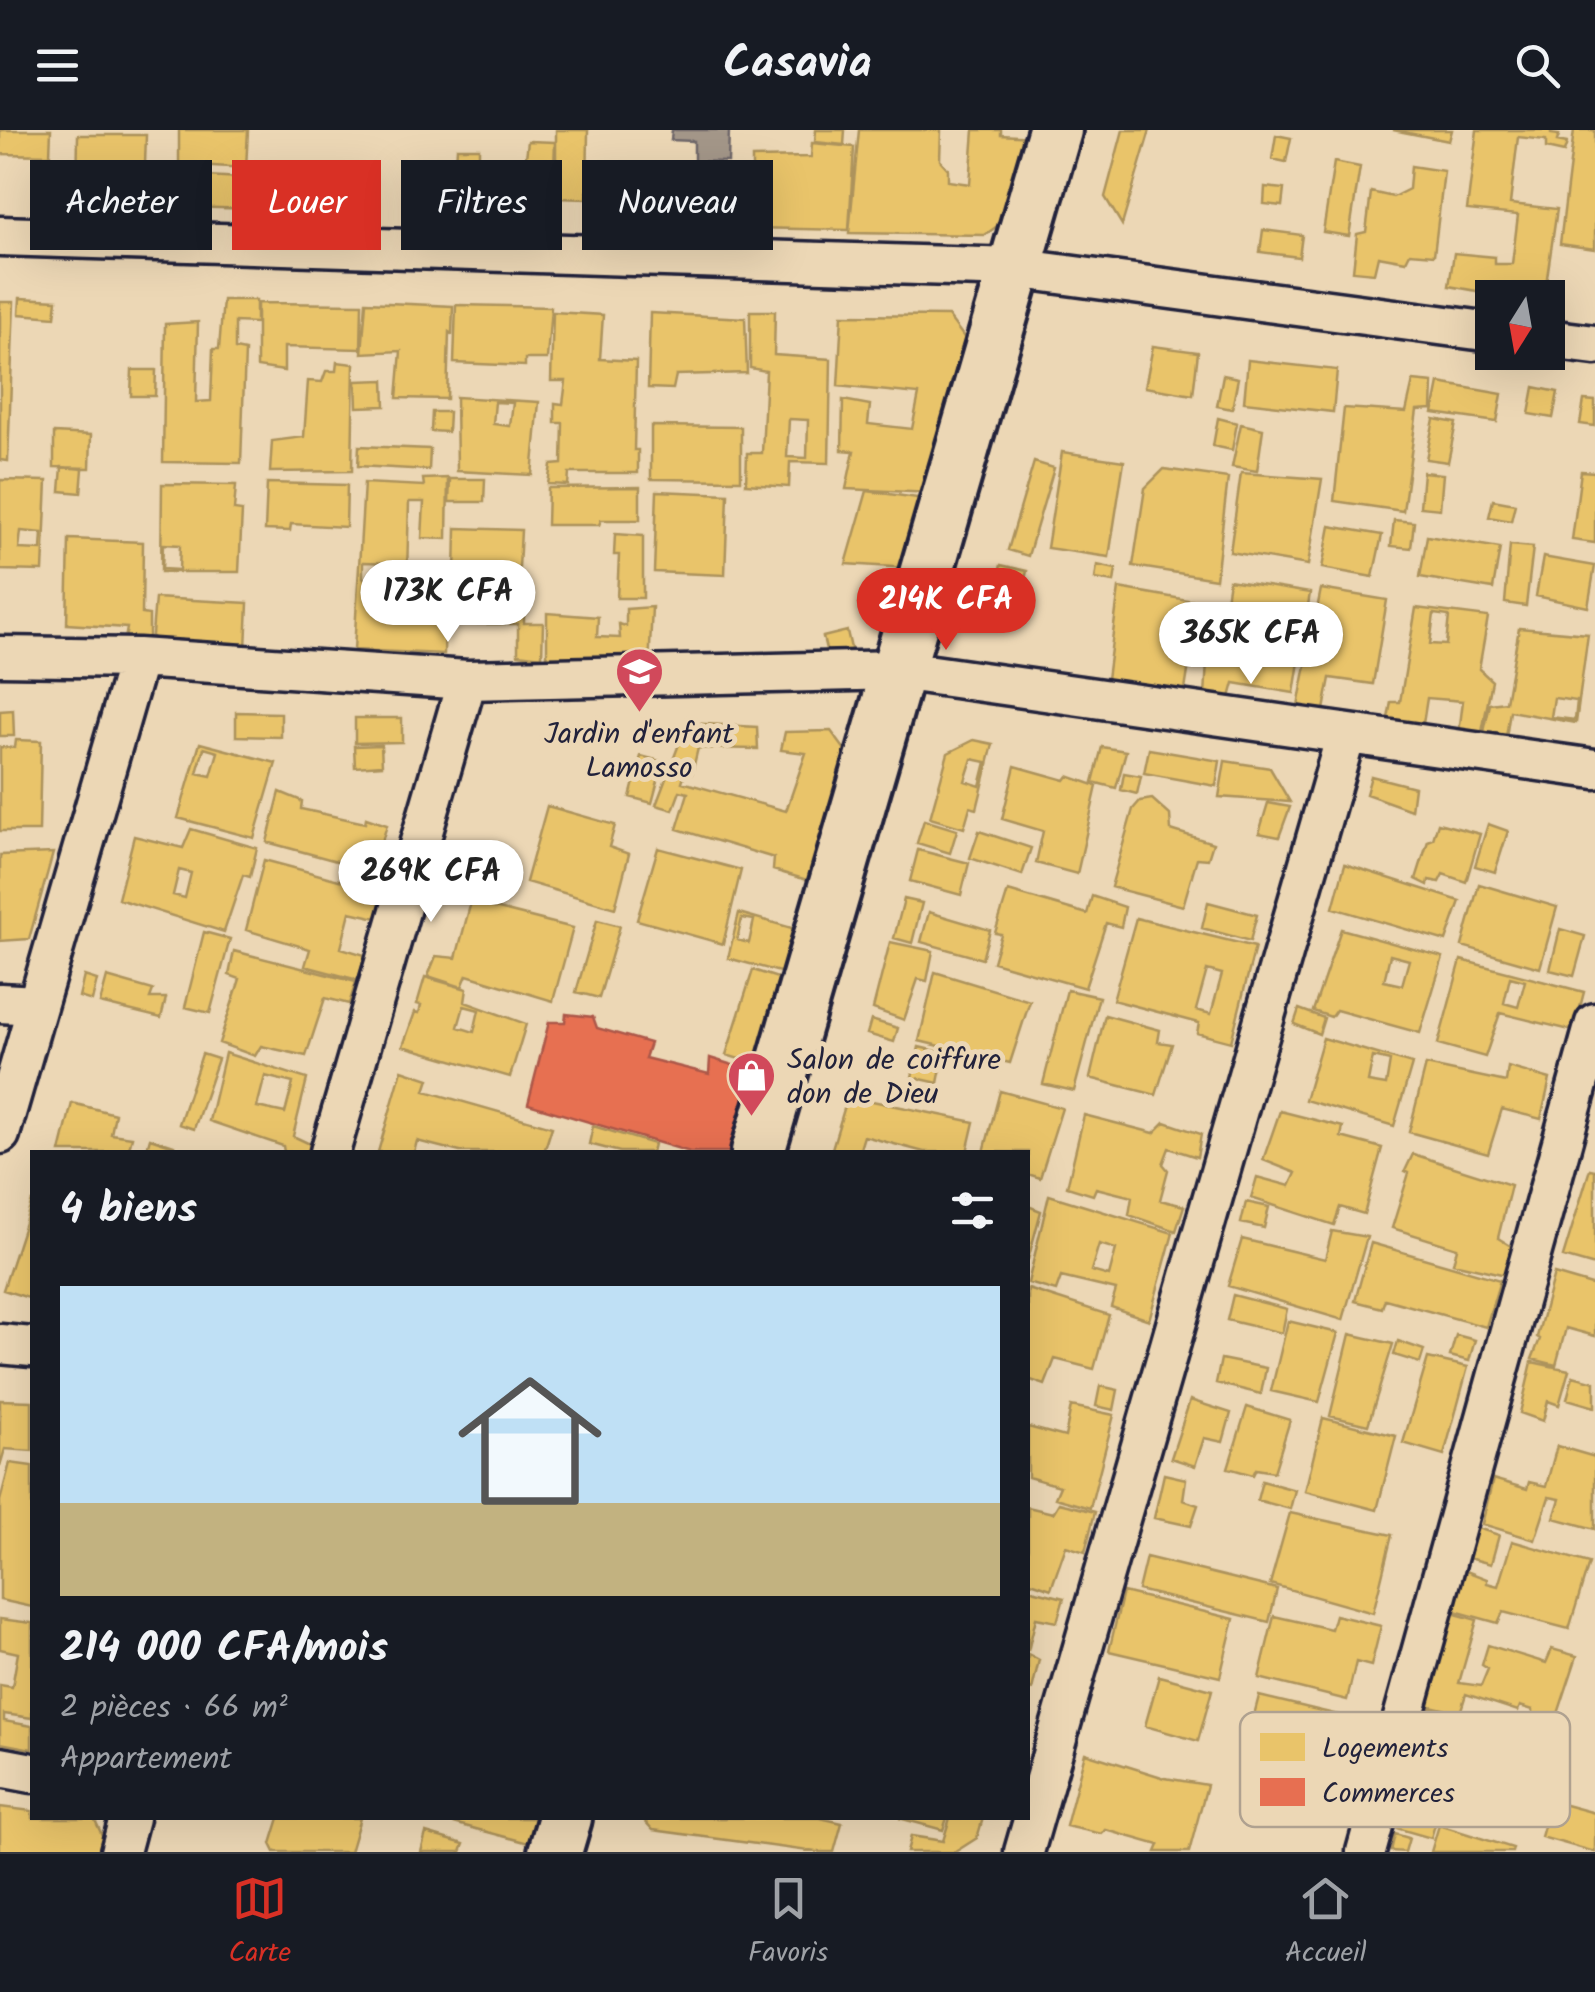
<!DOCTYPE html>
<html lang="fr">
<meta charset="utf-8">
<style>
body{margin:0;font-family:Kalam,sans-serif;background:#242831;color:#f1f3f6;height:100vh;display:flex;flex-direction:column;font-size:38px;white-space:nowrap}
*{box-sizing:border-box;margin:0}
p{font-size:32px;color:#9ea1a6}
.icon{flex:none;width:55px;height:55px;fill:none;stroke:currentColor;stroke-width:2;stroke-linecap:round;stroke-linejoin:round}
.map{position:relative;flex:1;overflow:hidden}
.drawer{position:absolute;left:30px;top:1020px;width:1000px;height:670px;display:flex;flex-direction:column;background:#171b24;border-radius:0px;box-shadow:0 10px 40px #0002}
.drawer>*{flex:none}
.hud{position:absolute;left:30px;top:30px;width:1000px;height:90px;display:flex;gap:20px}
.needle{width:65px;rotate:191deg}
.buttons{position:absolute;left:1475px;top:150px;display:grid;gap:20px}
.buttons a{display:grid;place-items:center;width:90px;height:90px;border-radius:0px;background:#171b24;box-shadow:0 10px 40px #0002;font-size:50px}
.price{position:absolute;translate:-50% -85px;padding:0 22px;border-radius:35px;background:#fff;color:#222;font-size:32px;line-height:65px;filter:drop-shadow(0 2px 5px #0008)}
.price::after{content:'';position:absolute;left:50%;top:60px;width:30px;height:22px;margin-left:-15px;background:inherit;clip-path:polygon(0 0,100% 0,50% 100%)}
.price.current{background:#d93025;color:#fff}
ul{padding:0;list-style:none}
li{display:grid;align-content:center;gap:20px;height:530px;padding:0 30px}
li+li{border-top:2px solid #363941}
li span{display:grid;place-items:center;height:310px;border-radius:0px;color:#555}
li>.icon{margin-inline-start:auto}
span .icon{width:180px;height:180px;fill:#fffc;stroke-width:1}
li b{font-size:42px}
h2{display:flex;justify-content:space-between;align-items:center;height:120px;padding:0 30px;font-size:42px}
.pill{padding:0 35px;border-radius:0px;background:#171b24;box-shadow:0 10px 40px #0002;font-size:35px;line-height:90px}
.pill.current{background:#d93025;color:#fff}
header{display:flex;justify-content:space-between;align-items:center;height:130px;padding:0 30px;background:#171b24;font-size:45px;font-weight:700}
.dock{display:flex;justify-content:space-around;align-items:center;height:140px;border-top:2px solid #363941;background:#171b24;font-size:28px;color:#9ea1a6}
.dock a{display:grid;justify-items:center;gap:5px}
.dock .current{color:#d93025}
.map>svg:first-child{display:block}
.water{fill:#a49789;stroke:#70686a;stroke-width:2.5}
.homes{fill:#e9c46a;stroke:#ad935c;stroke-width:2.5;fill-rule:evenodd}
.shops{fill:#e76f51;stroke:#ac584a;stroke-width:2.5}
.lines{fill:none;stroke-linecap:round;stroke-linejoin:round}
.street-casing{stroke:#22223b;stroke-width:45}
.secondary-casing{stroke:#22223b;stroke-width:60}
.street{stroke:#ecd7b5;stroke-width:38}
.secondary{stroke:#ecd7b5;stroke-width:52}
.labels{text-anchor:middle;stroke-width:10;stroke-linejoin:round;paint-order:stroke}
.poi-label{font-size:30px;fill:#22223b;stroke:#ecd7b5}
.key{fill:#ecd7b5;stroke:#afa190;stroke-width:2.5}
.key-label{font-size:28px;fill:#22223b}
</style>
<header><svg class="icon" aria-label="menu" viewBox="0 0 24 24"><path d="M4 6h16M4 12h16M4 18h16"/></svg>Casavia<svg class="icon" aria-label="search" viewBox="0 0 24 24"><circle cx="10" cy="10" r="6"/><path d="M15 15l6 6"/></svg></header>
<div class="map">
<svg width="1595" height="1722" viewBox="0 0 1595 1722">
<rect width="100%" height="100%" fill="#ecd7b5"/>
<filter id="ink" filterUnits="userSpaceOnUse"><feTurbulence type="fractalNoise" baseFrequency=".01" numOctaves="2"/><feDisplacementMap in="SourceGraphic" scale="20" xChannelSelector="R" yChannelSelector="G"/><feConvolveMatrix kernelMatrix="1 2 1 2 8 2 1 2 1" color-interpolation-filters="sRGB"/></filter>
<g filter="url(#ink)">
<!-- water -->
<path class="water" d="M672 0H729L728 32 694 31V11L671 10Z"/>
<!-- homes -->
<path class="homes" d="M0 0H51L50 25 0 24Z
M179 0H248L246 38 179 34Z
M556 0H588L587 69 556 68Z
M816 0H845L844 15 815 12Z
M859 0H941L940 30 948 39V51L970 54 974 0H1001V5L1032 7 1016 82 985 105 849 103Z
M1123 0H1150L1122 95 1105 67Z
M1393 0H1452L1449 11Z
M1477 0H1551V4L1559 5 1557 11 1567 13 1564 22 1546 18V10L1518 7 1510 74 1557 79 1544 168H1487L1488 163 1449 156 1454 123 1495 127V134H1512L1518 85 1467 80Z
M1574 0H1595V119L1560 114Z
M78 5H146L144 64 77 60Z
M1276 5 1291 8 1286 32 1272 29Z
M528 11 555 12 552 90 455 88 456 45 500 44 503 51 523 52Z
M812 13 854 17 849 100 752 98V28L811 27Z
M457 18H479V35L456 34Z
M1334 32 1360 37 1349 106 1323 102Z
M1411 36 1444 41 1434 125 1410 123 1406 131 1378 126 1374 143 1353 141 1357 104 1366 102 1371 62 1393 67 1409 59Z
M650 38 697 41 695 94 648 91Z
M187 45 260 49 257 79 182 77Z
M46 53 64 55 63 72 45 71Z
M1265 57 1284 59 1282 76 1264 74Z
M75 71 108 74 106 91 73 88Z
M1263 100 1302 105 1299 127 1260 122Z
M20 168 57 170 55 187 19 184Z
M223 170H256V193L235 192V219L245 221 241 333 163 332 165 194 198 192 196 272 211 271 213 219H219Z
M0 172H14L8 331 0 330Z
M366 172 453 176 452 204 449 202 447 269 397 268 401 221 362 223Z
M257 173 362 174 361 219 284 217V241L257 237Z
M456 175 551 177 547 229H525V236L454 233Z
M750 181H775L774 225 831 229 829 333 790 332 789 357 746 354 747 323H762L766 241 750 238ZM789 289 808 290 807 328 787 327Z
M553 182 603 185 600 229 636 231 634 320H638V343H569L568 355 548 354 551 335 562 334 563 293H555V273L563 274 566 251H551Z
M650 183 745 188 747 243 676 245 673 259 648 258Z
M842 185 948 186 970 215 932 363 846 359 854 321 842 320 843 270 870 275 868 294 912 299 919 264 838 256Z
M1153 216 1198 222 1193 265 1145 257Z
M1248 230 1337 240 1333 282 1244 272Z
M337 232 354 234 352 341 270 342 272 311 304 307 308 251 322 252 326 241H336Z
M132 240H156L155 266H131Z
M1223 245 1238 248 1232 279 1217 276Z
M384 250 385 276 357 277 356 251Z
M1413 251 1433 253 1432 279 1417 280 1403 381 1334 371 1344 278 1406 282Z
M1439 253 1502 264 1497 292 1433 283Z
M1534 257 1558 262 1553 288 1529 284Z
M456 267 539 272 532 345 457 341ZM495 272 513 273 510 296 493 294Z
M1584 270 1595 271V296L1580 294Z
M432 282H449L448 302 431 301Z
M1218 288 1237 293 1232 320 1213 316Z
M1434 289 1456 293 1448 332 1426 329Z
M1241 294 1263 299 1257 341 1232 337Z
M651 296 741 297V350L651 349Z
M54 303 91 305 90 338 54 337Z
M359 316 430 319 429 340 358 336Z
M1062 322 1124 331 1109 427 1047 418Z
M1034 332 1054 338 1028 426 1008 420Z
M62 337 83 339 81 363 60 361Z
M1164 339 1228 348 1216 449 1133 436 1145 358Z
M1581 341 1595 342V413L1572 410Z
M1423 342 1443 344 1440 379 1420 377Z
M1241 343 1322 349 1308 435 1230 422Z
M448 348 447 409 422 408 424 372H409L406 479 445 480 444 524 354 520 364 353 424 356 423 349ZM363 432 395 433V449L363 448Z
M450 349H485L484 372H449Z
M0 350 47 351 43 441 0 440ZM21 401 42 403 41 420 19 419Z
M267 353 347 355 346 397 291 394 290 401 265 400Z
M162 354 236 355 234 380 242 381 239 442H161ZM163 414 180 415 179 440 162 439Z
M640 357V390H601L599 395H547L548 358Z
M657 361 728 364 725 445 654 442Z
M867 361 925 369 908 438 846 434Z
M1493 370 1515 374 1511 391 1489 387Z
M1394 390 1414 392 1411 418 1391 416Z
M1330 396 1382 405 1373 447 1322 438Z
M456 398 521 400 517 477 524 479V493H543L542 527 518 524V494H454Z
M615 404 643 406V468H617L619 425H614Z
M1427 406 1500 418 1493 459 1420 447Z
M69 409 143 412 142 484 149 485V516L124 515 127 498 67 494Z
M1510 415 1533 417 1526 476 1505 473Z
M1543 427 1595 436 1588 477 1536 466Z
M1001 435 1027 441 1021 466 995 460Z
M1097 435 1116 439 1114 452 1095 449Z
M1229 450 1310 463 1294 563 1234 553 1229 571 1205 566 1207 531 1217 532Z
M1119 458 1199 472 1185 560 1107 549ZM1185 473 1196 475 1191 499 1180 496Z
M1321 459 1387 470 1373 554 1330 548 1324 580 1298 576Z
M155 468 248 473 246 519 151 517Z
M652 477 649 537 547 538V483L598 487 597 507 620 508 619 494 626 496V479Z
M1416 478 1488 487 1479 539 1492 551 1481 607 1459 603 1463 571 1427 568 1422 600 1387 594 1391 572H1400ZM1434 484 1449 486 1446 515 1430 514Z
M1519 498 1588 504 1576 593 1510 581 1505 614 1482 611 1490 574 1506 572ZM1554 568 1577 571 1575 590 1551 587Z
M847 501 852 523 828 528 823 507Z
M13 580 14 606H0V581Z
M236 582 281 583V607L236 606Z
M355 588H402V612L355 613Z
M687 593 757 597 758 619 698 618 692 643 685 642 682 652 786 681 806 623 781 620 785 602 831 601 851 628 814 752 773 740 774 728 677 699 688 663 680 661 673 680 656 675Z
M16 610 41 611 39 701H0V617L15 618Z
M974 610 993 614 977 679 970 677 964 698 930 688 948 623ZM972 629 986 632 980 656 965 651Z
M200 613 276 633 254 708 178 688ZM204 618 218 622 211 646 197 643Z
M381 615 382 635 355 637 354 616Z
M1102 617 1126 621 1116 658 1093 652Z
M1149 619 1220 631 1216 656 1144 643Z
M641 626 663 632 652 673 630 667Z
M1225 631 1270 638 1290 672 1219 667Z
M1015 636 1065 650 1068 646 1097 656 1077 744 1036 733 1043 701 1002 689Z
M1124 643 1141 646 1137 664 1121 660Z
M1371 646 1414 657 1411 680 1366 664Z
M280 662 302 671 301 679 365 693 366 688 387 695 373 741 267 712Z
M1152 669 1170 685 1171 700 1213 713 1208 729 1197 728 1183 776 1111 757 1133 679 1140 671Z
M1268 673 1290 677 1279 707 1259 703Z
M547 676 615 695 609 717 629 724 615 778 526 752Z
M924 690 957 700 950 723 917 713Z
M1438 693 1480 704 1466 752 1443 744 1439 752 1429 750 1428 755 1416 749 1428 711 1433 709Z
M1488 694 1508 701 1495 742 1475 736Z
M191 699 257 718 250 747 243 745 224 802 118 769 134 706 183 718ZM179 740 191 743 185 768 173 765Z
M979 701 1031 718 1022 745 970 728Z
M658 718 741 740 723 814 637 790Z
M918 720 969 733 961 765 910 751Z
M53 723 29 809 0 811V725Z
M264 730 350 753 351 748 386 756 377 788 350 782 341 818 365 825 358 850 305 836 310 819 246 800Z
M1345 734 1460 771 1446 811 1333 778Z
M1479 754 1557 777 1540 838 1462 816Z
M1008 761 1087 784 1092 766 1125 777 1121 797 1106 793 1085 858 993 832 1001 804 995 803Z
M904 769 922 773 912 813 894 808Z
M471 772 573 798 553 871 467 845 462 857 428 846 436 826 456 828Z
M1208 772 1257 785 1250 811 1202 798Z
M929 782 990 800 982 829 921 812Z
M739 783 799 800 787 844 728 828ZM742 788 754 790 749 813 737 810Z
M1136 788 1255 817 1231 912 1197 903 1199 893 1113 870ZM1207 840 1222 844 1211 884 1196 880Z
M597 790 620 796 599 868 576 862Z
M1341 799 1443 827 1420 903 1336 880 1331 887 1313 881ZM1390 825 1409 830 1402 855 1384 851Z
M1560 799 1585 806 1574 846 1550 840Z
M204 802 230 809 210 883 185 877Z
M890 812 933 821 927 851 918 849 904 890 873 879Z
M234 821 356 852 349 874 325 868 306 926 261 916 255 926 219 913 240 849 229 845Z
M1461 830 1584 862 1574 901 1500 883 1485 927 1438 914ZM1510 847 1525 851 1518 877 1504 873Z
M753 840 787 851 759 935 726 925Z
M935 842 1030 871 1010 933 919 911Z
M84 846 97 850 92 871 79 867Z
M107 847 153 860 150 868H166L161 888 100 873Z
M425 847 467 859 465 872 526 894 510 947 403 916 415 882 419 883 421 875 417 874ZM464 876 479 880 474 902 458 897Z
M1067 860 1099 867 1074 961 1043 954Z
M1299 879 1324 888 1319 904 1294 894Z
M1105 885 1160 900 1158 912 1172 914 1156 965 1090 948Z
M871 890 898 898 894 912 867 904Z
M1323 908 1412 934 1394 996 1305 970ZM1373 927 1390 931 1386 955 1368 952Z
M919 917 944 923 938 953 912 947Z
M225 923 307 949 293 1006 310 1014 308 1022H284L283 1016 209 991ZM265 946 293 953 285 983 257 977Z
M202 924 218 929 194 999 179 994Z
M1426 935 1506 952 1508 937 1550 949 1541 989 1502 979 1488 1024 1409 1002Z
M402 940 429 949 425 961 552 997 544 1022H460L417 1011 414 1022H378Z
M1000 961 1062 978 1040 1048 1028 1044V1022H984Z
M848 966 974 992 967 1022H924L864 1006 859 1022H831Z
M72 973 115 984 111 1004 132 1007 129 1018 137 1020V1022H60Z
M1280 981 1343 997 1341 1007 1382 1018 1364 1084 1340 1077 1334 1095 1251 1068 1257 1047 1290 1056 1296 1043 1263 1030Z
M1084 985 1154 1003 1165 992 1201 1004 1197 1027 1169 1018 1163 1034 1168 1040 1160 1070 1184 1076 1176 1101 1129 1085 1132 1067 1096 1058 1093 1065 1067 1057Z
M593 996 654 1014 652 1022H620L589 1014Z
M150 1008 174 1016 172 1022H146Z
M1413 1024 1511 1055 1498 1108 1514 1118 1506 1145 1453 1133 1457 1118 1392 1098 1409 1043 1405 1041Z
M1590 1039 1595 1040V1136L1563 1127Z
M1049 1065 1173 1103 1149 1190 1111 1177 1116 1160 1061 1147 1056 1161 1028 1153ZM1099 1114 1116 1119 1109 1146 1091 1141Z
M32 1071V1169L3 1160Z
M1246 1072 1269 1077 1264 1098 1241 1093Z
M1028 1076 1041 1081 1028 1130Z
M1332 1101 1367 1107 1343 1190 1228 1156 1242 1109 1325 1129Z
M1371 1113 1500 1150 1486 1197 1385 1169 1382 1178 1355 1171Z
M1554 1144 1595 1156V1206L1566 1198 1556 1235 1532 1229 1540 1209 1537 1207Z
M1028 1159 1109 1185 1094 1239 1055 1229 1045 1255 1028 1249Z
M1233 1165 1287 1179 1282 1203 1227 1190Z
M1288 1191 1338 1203 1319 1272 1271 1261Z
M1350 1204 1393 1214 1368 1295 1330 1286Z
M1456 1205 1475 1210 1469 1231 1450 1226Z
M1398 1211 1424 1220 1420 1233 1394 1225Z
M1428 1228 1468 1237 1444 1325 1403 1313Z
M1221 1229 1266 1238 1261 1264 1216 1253Z
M1532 1232 1569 1240 1559 1275 1548 1271 1543 1291 1520 1283Z
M1573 1246 1595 1252V1277L1567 1269Z
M1100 1256 1118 1260 1114 1280 1096 1276Z
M0 1270 32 1271V1321L5 1319 0 1336Z
M1190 1270 1231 1283 1223 1312 1204 1308 1195 1336 1171 1328Z
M1071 1276 1114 1285 1090 1378 1055 1368 1060 1356 1028 1347V1297L1065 1307Z
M1247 1277 1290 1290 1274 1342 1256 1339 1253 1345 1228 1338Z
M1323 1288 1396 1306 1377 1380 1305 1361Z
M1557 1316 1595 1327V1399L1554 1388 1560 1369 1549 1367 1535 1410 1482 1394 1493 1349 1527 1359 1529 1352 1546 1356Z
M10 1333 32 1336V1477L0 1470V1371Z
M1164 1344 1186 1349 1183 1370 1198 1375 1191 1396 1154 1388Z
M1262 1351 1295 1360 1290 1379 1257 1370Z
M1059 1373 1095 1382 1085 1422 1066 1416 1051 1459 1028 1451V1377L1053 1383Z
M1290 1383 1392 1405 1373 1483 1270 1454Z
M1477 1398 1499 1405 1491 1434 1469 1428Z
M1512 1411 1589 1433 1569 1499 1503 1482 1498 1493 1451 1480 1461 1439 1487 1449V1453L1498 1456Z
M1146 1427 1277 1459 1269 1492 1138 1460Z
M1028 1459 1064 1468 1057 1492 1036 1488 1028 1521Z
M1123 1462 1234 1489 1220 1547 1109 1521Z
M1452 1483 1477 1490 1459 1553 1481 1556 1488 1539 1482 1535 1488 1515 1546 1533 1552 1519 1577 1526 1554 1596 1533 1589V1580L1520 1576 1518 1581 1466 1564 1460 1583 1426 1575Z
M1335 1485 1381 1496 1371 1536 1356 1532 1347 1570 1259 1548 1274 1486 1331 1499Z
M0 1489 32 1493V1588L4 1584V1591L32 1596V1619L0 1613V1555L12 1557 18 1523 0 1519Z
M1028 1524 1039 1530 1032 1560 1028 1558Z
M1159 1546 1212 1560 1198 1611 1145 1596Z
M1259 1566 1359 1590 1344 1657 1313 1650 1324 1606 1253 1589Z
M1424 1577 1478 1591 1470 1617 1417 1603Z
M1085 1623 1165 1648 1207 1655 1189 1722H1156L1159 1715 1106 1700 1102 1704 1066 1696Z
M1551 1671 1595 1683V1722L1541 1707Z
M0 1677 32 1681V1688H94L110 1722H0Z
M1400 1682 1436 1691 1431 1708 1396 1698Z
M279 1688H360L350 1722H275L271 1714Z
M435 1688H540L536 1715Z
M642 1688H820L842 1693 834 1722H816L653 1700Z
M899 1688H947L943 1700Z
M950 1688H983L977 1708 955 1722H907L911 1706 943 1711Z
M1439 1695 1513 1718 1512 1722H1431Z
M426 1703 464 1714 461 1722H421Z
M1395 1704 1409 1708 1405 1722 1391 1721Z"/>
<!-- shops -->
<path class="shops" d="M566 884 593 887 597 898 650 913 645 928 709 944 710 928 765 945 744 1022H690L528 974 549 892H565Z"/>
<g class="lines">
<defs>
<path id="street" d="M0 106 1015 138 1492 202
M1548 209 1595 215
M0 526 138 528 467 550 898 540 1595 639
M0 873 37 875
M0 1004 138 528
M330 1022 467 550
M0 1214 32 1217
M0 1637 32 1643
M120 1722 129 1688
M1024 1722 1346 605
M1366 1722 1595 893"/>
<path id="secondary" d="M758 1022 1055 0
M555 1722 565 1688"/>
</defs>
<!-- street casing -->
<use href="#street" class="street-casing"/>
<!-- secondary casing -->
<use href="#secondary" class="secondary-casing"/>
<!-- street -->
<use href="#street" class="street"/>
<!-- secondary -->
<use href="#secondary" class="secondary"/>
</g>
</g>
<!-- icons -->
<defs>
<symbol id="school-pin" viewBox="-11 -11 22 30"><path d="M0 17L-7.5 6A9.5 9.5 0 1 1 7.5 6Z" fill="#d1495b" stroke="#ecd7b5"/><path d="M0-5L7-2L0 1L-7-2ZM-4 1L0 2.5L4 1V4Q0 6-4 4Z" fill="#fff"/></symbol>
<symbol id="shop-pin" viewBox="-11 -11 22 30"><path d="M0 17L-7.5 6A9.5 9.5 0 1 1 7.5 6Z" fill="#d1495b" stroke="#ecd7b5"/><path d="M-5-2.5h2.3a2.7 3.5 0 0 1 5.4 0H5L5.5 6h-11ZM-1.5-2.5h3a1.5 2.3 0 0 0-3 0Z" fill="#fff"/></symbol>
</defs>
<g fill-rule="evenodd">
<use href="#school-pin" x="612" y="514" width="55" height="75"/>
<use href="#shop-pin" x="724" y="918" width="55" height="75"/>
</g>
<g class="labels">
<!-- poi labels -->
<g class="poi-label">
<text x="639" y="613">Jardin d'enfant<tspan x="639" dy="34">Lamosso</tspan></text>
<text x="787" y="939" text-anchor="start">Salon de coiffure<tspan x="787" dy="34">don de Dieu</tspan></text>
</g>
</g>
<!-- legend -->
<rect x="1240" y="1582" width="330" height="115" rx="15" class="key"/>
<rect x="1260" y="1603" width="45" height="28" fill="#e9c46a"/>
<rect x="1260" y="1648" width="45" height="28" fill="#e76f51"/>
<g class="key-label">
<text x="1322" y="1627">Logements</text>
<text x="1322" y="1672">Commerces</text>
</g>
</svg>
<div class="buttons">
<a><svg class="needle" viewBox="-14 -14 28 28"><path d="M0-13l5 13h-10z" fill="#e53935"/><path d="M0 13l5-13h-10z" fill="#9ea1a6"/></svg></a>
</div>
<b class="price" style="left:448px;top:515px">173K CFA</b>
<b class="price current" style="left:946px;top:523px">214K CFA</b>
<b class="price" style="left:1251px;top:557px">365K CFA</b>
<b class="price" style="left:431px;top:795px">269K CFA</b>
<div class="hud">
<a class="pill">Acheter</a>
<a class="pill current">Louer</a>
<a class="pill">Filtres</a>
<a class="pill">Nouveau</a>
</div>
<section class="drawer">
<h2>4 biens<svg class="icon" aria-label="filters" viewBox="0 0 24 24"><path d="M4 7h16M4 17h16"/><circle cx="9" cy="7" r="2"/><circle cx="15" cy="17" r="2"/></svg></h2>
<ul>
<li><span style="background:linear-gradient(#bfe0f5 70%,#c2b280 0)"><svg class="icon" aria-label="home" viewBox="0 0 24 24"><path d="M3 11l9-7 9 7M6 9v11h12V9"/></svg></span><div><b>214 000 CFA/mois</b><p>2 pièces · 66 m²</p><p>Appartement</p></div></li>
</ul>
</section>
</div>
<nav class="dock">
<a class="current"><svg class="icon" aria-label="map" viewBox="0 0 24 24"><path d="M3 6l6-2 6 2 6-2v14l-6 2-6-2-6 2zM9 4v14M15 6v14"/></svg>Carte</a>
<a><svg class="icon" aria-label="saved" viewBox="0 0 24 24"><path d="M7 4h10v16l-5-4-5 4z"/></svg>Favoris</a>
<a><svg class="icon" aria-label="home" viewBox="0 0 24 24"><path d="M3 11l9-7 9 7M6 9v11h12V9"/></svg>Accueil</a>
</nav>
